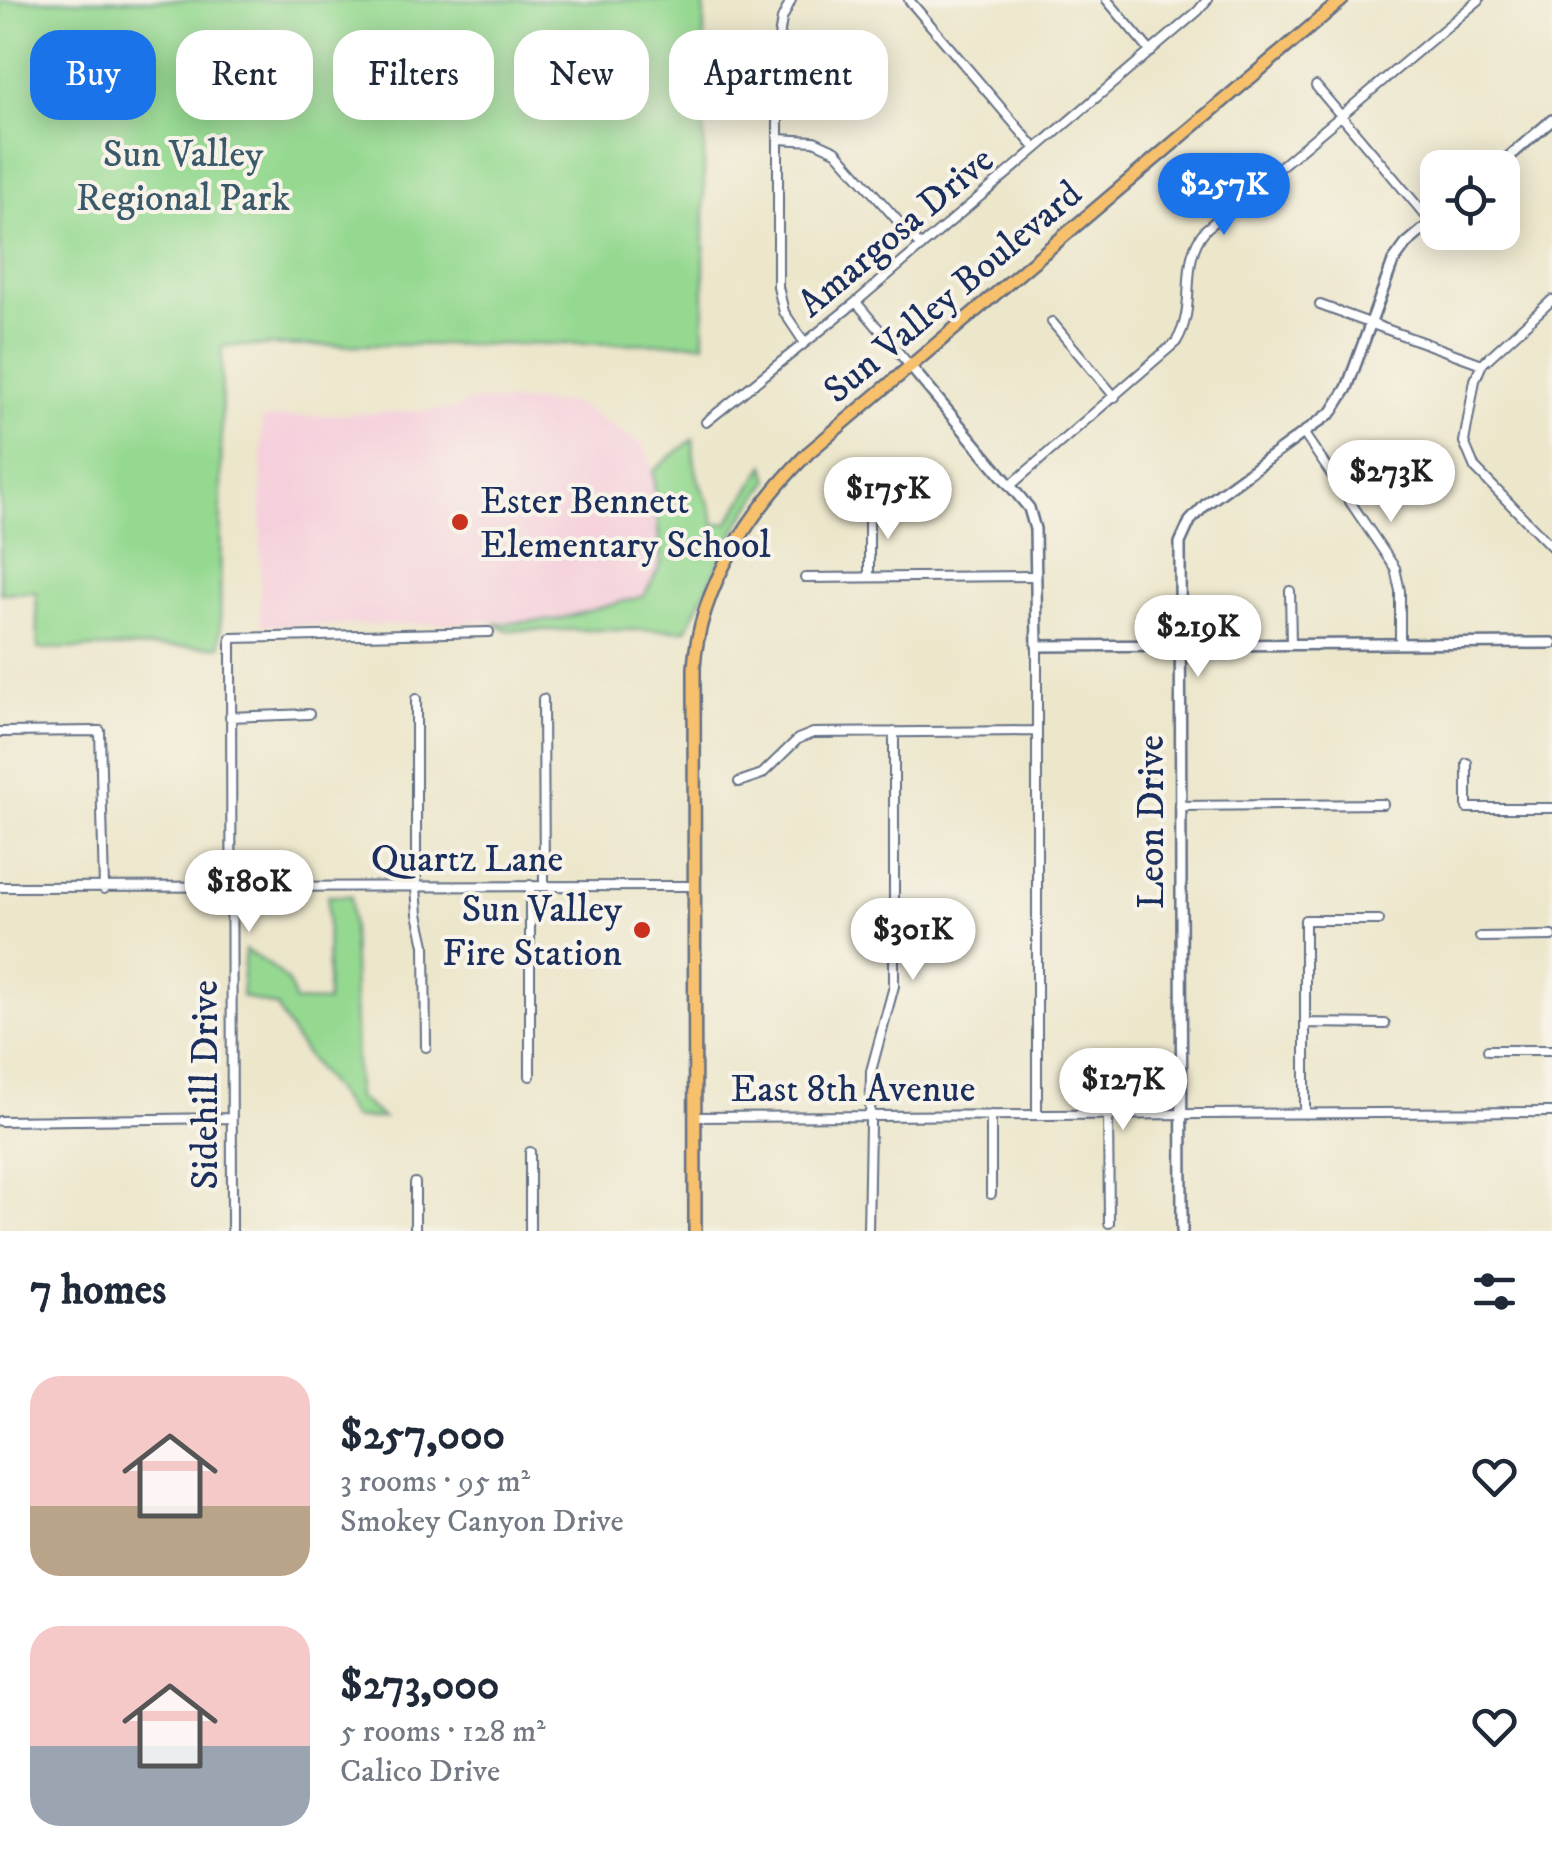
<!DOCTYPE html>
<meta charset="utf-8">
<style>
body{margin:0;font-family:"IM FELL DW Pica",serif;background:#f2f2f3;color:#1f2937;height:100vh;display:flex;flex-direction:column;font-size:38px;white-space:nowrap}
*{box-sizing:border-box;margin:0}
p{font-size:32px;color:#747a83}
.icon{flex:none;width:55px;height:55px;fill:none;stroke:currentColor;stroke-width:2;stroke-linecap:round;stroke-linejoin:round}
.map{position:relative;height:1231px;overflow:hidden}
.side{display:flex;flex-direction:column;background:#fff;flex:1}
.side>*{flex:none}
.hud{position:absolute;left:30px;top:30px;width:1000px;height:90px;display:flex;gap:20px}
.tools{position:absolute;left:1420px;top:150px;display:grid;gap:20px}
.tools a{display:grid;place-items:center;width:100px;height:100px;border-radius:20px;background:#fff;box-shadow:0 5px 25px #0003;font-size:50px}
.price{position:absolute;translate:-50% -85px;padding:0 22px;border-radius:35px;background:#fff;color:#222;font-size:32px;line-height:65px;filter:drop-shadow(0 2px 5px #0008)}
.price::after{content:'';position:absolute;left:50%;top:60px;width:30px;height:22px;margin-left:-15px;background:inherit;clip-path:polygon(0 0,100% 0,50% 100%)}
.price.current{background:#1a73e8;color:#fff}
ul{padding:0;list-style:none}
li{display:flex;align-items:center;gap:30px;height:250px;padding:0 30px}
li span{display:grid;place-items:center;flex:none;width:280px;height:200px;border-radius:30px;color:#555}
li>.icon{margin-inline-start:auto}
span .icon{width:120px;height:120px;fill:#fffc;stroke-width:1}
li b{font-size:42px}
h2{display:flex;justify-content:space-between;align-items:center;height:120px;padding:0 30px;font-size:42px}
.tag{padding:0 35px;border-radius:30px;background:#fff;box-shadow:0 5px 25px #0003;font-size:35px;line-height:90px}
.tag.current{background:#1a73e8;color:#fff}
.map>svg:first-child{display:block}
.built{fill:#f5cfdb}
.green{fill:#95d991;stroke:#588478;stroke-width:2.5}
.lines{fill:none;stroke-linecap:round;stroke-linejoin:round}
.minor-casing{stroke:#646f84;stroke-width:12}
.tertiary-casing{stroke:#646f84;stroke-width:14}
.primary-casing{stroke:#646f84;stroke-width:16}
.minor{stroke:#fff;stroke-width:8}
.tertiary{stroke:#fff;stroke-width:9}
.primary{stroke:#f7c06c;stroke-width:11}
.poi-dot{fill:#c8321e;stroke:#f7f3e8;stroke-width:4}
.labels{text-anchor:middle;stroke-width:8;stroke-linejoin:round;paint-order:stroke}
.park-label{font-size:38px;fill:#3a5a6b;stroke:#f7f3e8}
.street-label{font-size:38px;fill:#1b2f5e;stroke:#f7f3e8}
.poi-label{font-size:38px;fill:#1b2f5e;stroke:#f7f3e8;text-anchor:start}
</style>
<div class="map">
<svg width="1552" height="1231" viewBox="0 0 1552 1231">
<rect width="100%" height="100%" fill="#f7f3e8"/>
<filter id="ink" filterUnits="userSpaceOnUse"><feTurbulence type="fractalNoise" baseFrequency=".01" numOctaves="2"/><feDisplacementMap in="SourceGraphic" scale="20" xChannelSelector="R" yChannelSelector="G"/><feConvolveMatrix kernelMatrix="1 2 1 2 8 2 1 2 1" color-interpolation-filters="sRGB"/></filter>
<filter id="wash" filterUnits="userSpaceOnUse"><feTurbulence type="fractalNoise" baseFrequency=".0048" numOctaves="4" result="noise"/><feDisplacementMap in="SourceGraphic" scale="40" xChannelSelector="R" yChannelSelector="G"/><feGaussianBlur stdDeviation="2.25" result="paint"/><feColorMatrix in="noise" values="0 0 0 0 0 0 0 0 0 0 0 0 0 0 0 0 0 1.4 0 .05"/><feComposite in="paint" operator="in"/></filter>
<g filter="url(#wash)">
<rect width="100%" height="100%" fill="#ece6cb"/>
<!-- built -->
<path class="built" d="M470 401 573 403 644 445 656 480 661 564 644 597 555 620 378 625H260L262 418 454 409Z"/>
<!-- green -->
<path class="green" d="M0 0H704V343L222 346 220 646 38 649 36 592 0 593Z
M693 439C693 457 695 474 703 491 709 503 713 510 714 524L728 523 765 465 769 481 739 523 686 630H508L494 624 555 620 644 596 661 564 653 471Z
M328 896H351L357 1097 383 1118H353C329 1079 296 1049 277 1007L241 996 245 950C265 962 293 976 294 1001L327 1002Z"/>
</g>
<g filter="url(#ink)">
<g class="lines">
<defs>
<path id="minor" d="M791 0 782 19 778 44V287L784 312 804 342
M909 0 1036 149
M1107 0 1151 52
M1316 86 1431 222
M778 139 814 141 836 151 921 247
M1552 300 1482 364 1475 380 1464 442 1475 468 1552 547
M856 302 910 366
M1320 305 1482 364
M1052 322 1115 397
M706 422 856 302 1198 11 1207 0
M1304 434 1395 568 1400 591V643
M1011 485 1176 342C1199 305 1177 262 1206 229L1479 0
M869 506V577
M805 578 1036 576
M1290 591 1291 644
M1037 646V1115
M416 699V887L418 914 425 945 426 1047
M543 699 544 885
M230 717 309 714
M0 732 100 731 104 889
M1467 763V808H1552
M739 782 762 774 798 739 813 733 1037 731
M1180 806 1383 804
M530 885V1076
M0 887 695 886
M1480 937 1552 936
M1305 1023 1385 1024
M1488 1050H1552
M1108 1114 1109 1223
M1305 1114V920H1379
M991 1115V1194
M695 1117 1552 1112
M0 1121 231 1118
M530 1152V1231
M415 1183V1231
M232 1231 231 638 489 632
M868 1231 871 1071 894 986V732"/>
<path id="tertiary" d="M1496 168 1552 120
M910 366 1029 508 1035 529 1037 646 1552 643
M1182 1231 1180 543 1190 521 1206 504 1332 412 1347 388 1393 262 1406 244 1438 217"/>
<path id="primary" d="M695 1231 694 668C699 586 752 509 808 453L1342 0"/>
</defs>
<!-- minor casing -->
<use href="#minor" class="minor-casing"/>
<!-- tertiary casing -->
<use href="#tertiary" class="tertiary-casing"/>
<!-- primary casing -->
<use href="#primary" class="primary-casing"/>
<!-- minor -->
<use href="#minor" class="minor"/>
<!-- tertiary -->
<use href="#tertiary" class="tertiary"/>
<!-- primary -->
<use href="#primary" class="primary"/>
</g>
</g>
<!-- markers -->
<g class="poi-dot">
<circle cx="460" cy="522" r="10"/>
<circle cx="642" cy="930" r="10"/>
</g>
<g class="labels">
<!-- park labels -->
<g class="park-label">
<text x="183" y="166">Sun Valley<tspan x="183" dy="44">Regional Park</tspan></text>
</g>
<!-- street labels -->
<g class="street-label">
<text transform="translate(895 231) rotate(-40)" y="13">Amargosa Drive</text>
<text transform="translate(952 291) rotate(-40)" y="13">Sun Valley Boulevard</text>
<text transform="translate(1150 822) rotate(-90)" y="13">Leon Drive</text>
<text x="467" y="871">Quartz Lane</text>
<text transform="translate(204 1085) rotate(-90)" y="13">Sidehill Drive</text>
<text x="853" y="1101">East 8th Avenue</text>
</g>
<!-- poi labels -->
<g class="poi-label">
<text x="480" y="513">Ester Bennett<tspan x="480" dy="44">Elementary School</tspan></text>
<text x="622" y="921" text-anchor="end">Sun Valley<tspan x="622" dy="44">Fire Station</tspan></text>
</g>
</g>
</svg>
<div class="tools">
<a><svg class="icon" aria-label="locate" viewBox="0 0 24 24"><circle cx="12" cy="12" r="6"/><path d="M12 2v4M12 18v4M2 12h4M18 12h4"/></svg></a>
</div>
<b class="price current" style="left:1224px;top:238px">$257K</b>
<b class="price" style="left:1391px;top:525px">$273K</b>
<b class="price" style="left:888px;top:542px">$175K</b>
<b class="price" style="left:1198px;top:680px">$219K</b>
<b class="price" style="left:249px;top:935px">$180K</b>
<b class="price" style="left:913px;top:983px">$301K</b>
<b class="price" style="left:1123px;top:1133px">$127K</b>
<div class="hud">
<a class="tag current">Buy</a>
<a class="tag">Rent</a>
<a class="tag">Filters</a>
<a class="tag">New</a>
<a class="tag">Apartment</a>
</div>
</div>
<section class="side">
<h2>7 homes<svg class="icon" aria-label="filters" viewBox="0 0 24 24"><path d="M4 7h16M4 17h16"/><circle cx="9" cy="7" r="2"/><circle cx="15" cy="17" r="2"/></svg></h2>
<ul>
<li><span style="background:linear-gradient(#f6c9c9 65%,#b9a48a 0)"><svg class="icon" aria-label="home" viewBox="0 0 24 24"><path d="M3 11l9-7 9 7M6 9v11h12V9"/></svg></span><div><b>$257,000</b><p>3 rooms · 95 m²</p><p>Smokey Canyon Drive</p></div><svg class="icon" aria-label="heart" viewBox="0 0 24 24"><path d="M12 20l-8-8c-3-5 5-10 8-4 3-6 11-1 8 4z"/></svg></li>
<li><span style="background:linear-gradient(#f6c9c9 60%,#9aa5b1 0)"><svg class="icon" aria-label="home" viewBox="0 0 24 24"><path d="M3 11l9-7 9 7M6 9v11h12V9"/></svg></span><div><b>$273,000</b><p>5 rooms · 128 m²</p><p>Calico Drive</p></div><svg class="icon" aria-label="heart" viewBox="0 0 24 24"><path d="M12 20l-8-8c-3-5 5-10 8-4 3-6 11-1 8 4z"/></svg></li>
</ul>
</section>
